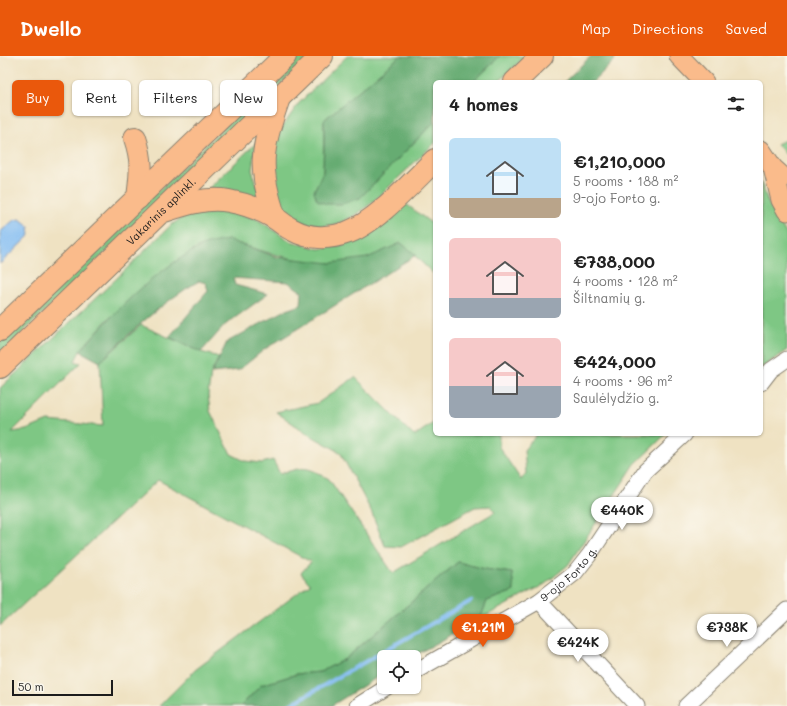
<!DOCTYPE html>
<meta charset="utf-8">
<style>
body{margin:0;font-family:Mali,sans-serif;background:#f6f6f6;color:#222;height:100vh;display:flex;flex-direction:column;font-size:15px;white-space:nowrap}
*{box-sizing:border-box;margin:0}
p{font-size:13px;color:#767676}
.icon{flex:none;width:22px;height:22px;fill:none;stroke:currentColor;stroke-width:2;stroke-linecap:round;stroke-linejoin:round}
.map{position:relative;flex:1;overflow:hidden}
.side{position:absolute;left:433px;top:24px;width:330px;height:356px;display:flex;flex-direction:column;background:#fff;border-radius:6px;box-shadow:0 1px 3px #0004}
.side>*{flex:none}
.hud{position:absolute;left:12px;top:24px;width:361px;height:36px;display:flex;gap:8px}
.tools{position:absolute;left:377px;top:594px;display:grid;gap:8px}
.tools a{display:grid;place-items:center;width:44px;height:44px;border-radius:6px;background:#fff;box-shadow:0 1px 3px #0004;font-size:20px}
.scale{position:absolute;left:12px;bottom:10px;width:101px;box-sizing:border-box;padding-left:4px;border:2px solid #1c1c1c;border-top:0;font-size:11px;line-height:14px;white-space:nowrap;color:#1c1c1c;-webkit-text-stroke:3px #fbf7ec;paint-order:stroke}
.price{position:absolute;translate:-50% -34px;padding:0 9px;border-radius:14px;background:#fff;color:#222;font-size:13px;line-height:26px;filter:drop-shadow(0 1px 2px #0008)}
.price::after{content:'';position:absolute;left:50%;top:24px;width:12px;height:9px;margin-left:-6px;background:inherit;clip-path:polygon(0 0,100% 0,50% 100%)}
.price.selected{background:#ea580c;color:#fff}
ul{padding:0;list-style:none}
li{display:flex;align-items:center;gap:12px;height:100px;padding:0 16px}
li span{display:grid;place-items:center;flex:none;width:112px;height:80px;border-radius:6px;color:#555}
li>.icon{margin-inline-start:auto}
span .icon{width:48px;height:48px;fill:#fffc;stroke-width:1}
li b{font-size:17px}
h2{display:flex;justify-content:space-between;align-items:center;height:48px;padding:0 16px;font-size:17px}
.chip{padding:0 14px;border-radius:6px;background:#fff;box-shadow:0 1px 3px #0004;font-size:14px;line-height:36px}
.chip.selected{background:#ea580c;color:#fff}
header{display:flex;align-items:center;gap:24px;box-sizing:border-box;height:56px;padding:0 20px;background:#ea580c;color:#fff}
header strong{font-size:19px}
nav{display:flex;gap:22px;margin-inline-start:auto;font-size:14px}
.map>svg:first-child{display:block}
.green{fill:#7ec784;stroke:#4d7250}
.forest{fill:#66ac72;stroke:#416447}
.water{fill:#81bcf3;stroke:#4e6c88}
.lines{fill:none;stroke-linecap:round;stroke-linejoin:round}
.stream{stroke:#81bcf3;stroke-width:4}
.minor-casing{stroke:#867f6f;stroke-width:17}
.major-casing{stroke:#867f6f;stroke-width:21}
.highway-casing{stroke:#867f6f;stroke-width:24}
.minor{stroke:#fff;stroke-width:15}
.major{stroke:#fabb8b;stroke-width:19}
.highway{stroke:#fabb8b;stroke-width:22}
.labels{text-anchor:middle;stroke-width:3;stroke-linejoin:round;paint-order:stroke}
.street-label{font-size:11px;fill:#1c1c1c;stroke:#fbf7ec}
</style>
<header>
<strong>Dwello</strong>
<nav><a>Map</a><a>Directions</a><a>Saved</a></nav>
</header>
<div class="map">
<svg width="787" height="650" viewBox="0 0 787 650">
<rect width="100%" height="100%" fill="#fbf7ec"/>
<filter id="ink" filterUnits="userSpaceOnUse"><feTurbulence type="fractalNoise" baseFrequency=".025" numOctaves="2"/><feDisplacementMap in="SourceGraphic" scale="8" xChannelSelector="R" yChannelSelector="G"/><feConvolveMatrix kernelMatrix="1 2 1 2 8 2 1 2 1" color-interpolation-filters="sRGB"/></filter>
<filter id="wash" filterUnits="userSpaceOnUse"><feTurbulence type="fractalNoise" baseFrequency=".012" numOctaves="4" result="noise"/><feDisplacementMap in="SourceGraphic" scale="16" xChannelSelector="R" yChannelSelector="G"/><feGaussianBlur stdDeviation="0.9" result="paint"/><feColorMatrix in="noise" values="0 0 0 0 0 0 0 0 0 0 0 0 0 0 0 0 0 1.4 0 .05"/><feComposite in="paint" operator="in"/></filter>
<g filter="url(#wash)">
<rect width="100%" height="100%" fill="#efe2c2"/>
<!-- green -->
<path class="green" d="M298 0H310L0 298V287Z
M347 0H400L324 64 323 116 314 135 360 142 435 65V87C422 100 408 112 395 125 369 151 333 186 294 162 284 156 278 146 271 137L275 81 299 47Z
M500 0H526L498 26H473Z
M787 83V100L777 88Z
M256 87 252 114 261 141 256 144 232 136 209 132Z
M761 126 768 146 787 179V294L761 312Z
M406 148 435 170V219L401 187C390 192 379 198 368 202 323 216 270 198 228 184L108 263 80 295 75 305 81 307 12 376 26 374 48 365 103 370 100 306 141 269 201 296 219 301 211 317 208 339 210 355 231 398 245 405 262 407 273 404 280 418C305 410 306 410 329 423L393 517 495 456 491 450 475 451 401 491 385 490 371 455 340 396 308 378 276 356 318 347 355 321 414 380 435 366V378H499V391L521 424 526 417 524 394 537 378H666L635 408 568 509 545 528 480 563 487 545 514 535 512 517 485 513 458 506 345 603 320 616 297 618 261 629 241 650H159L195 614 310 528 301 517 311 506 158 424 0 570V332L115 224 171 169 194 154 212 150 257 163 290 185 319 193 339 190 359 181Z"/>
<!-- forest -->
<path class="forest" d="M400 0H500L473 26H435V65L360 142 342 148H326L317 144 314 135 323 116 324 90V64Z
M591 0 615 1 614 5 593 26H564Z
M228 184 277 201 331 207 367 202 401 187 416 199 265 293 239 314 212 317 227 286 284 255 301 249 302 236 288 226 233 222 235 229 268 238 225 269 201 296 169 281 208 235 206 227 199 225C162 246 131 276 100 306L80 295C112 258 154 215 198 192 206 187 218 186 228 184Z
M458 506 485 513 512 517 514 535 487 545 480 563 412 601H384V617L331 650H241L261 629 297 618 320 616 345 603Z"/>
<!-- water -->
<path class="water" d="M20 163 29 170 30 179 0 208V176L14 164Z"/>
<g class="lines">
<!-- stream -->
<path class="stream" d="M288 650 471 545"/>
</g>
</g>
<g filter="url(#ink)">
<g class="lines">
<defs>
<g id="minor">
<path d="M761 327 771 314 787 303"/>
<path d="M539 545 637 650"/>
<path id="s1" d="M414 616 539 545 575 517 590 498 645 415 685 378"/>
<path d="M357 650 387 631"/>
<path d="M686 650 787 554"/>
</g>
<path id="major" d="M679 0 704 26
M761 94 773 112 783 121
M773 112 781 144 787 155"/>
<g id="highway">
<path d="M515 26 542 0"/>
<path d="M135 82C143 106 141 117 138 142"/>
<path d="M164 155C185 148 207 141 229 145 245 148 262 154 275 162 281 166 286 171 293 174 309 183 329 183 346 177 376 167 412 126 435 104"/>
<path d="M275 162C258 113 261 93 278 45"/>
<path d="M0 274 285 0"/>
<path id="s2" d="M0 311 322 0"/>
</g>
</defs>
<!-- minor casing -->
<use href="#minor" class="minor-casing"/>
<!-- major casing -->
<use href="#major" class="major-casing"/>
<!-- highway casing -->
<use href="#highway" class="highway-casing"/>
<!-- minor -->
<use href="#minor" class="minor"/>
<!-- major -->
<use href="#major" class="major"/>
<!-- highway -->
<use href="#highway" class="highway"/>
</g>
</g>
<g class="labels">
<!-- street labels -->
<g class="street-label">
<text dy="4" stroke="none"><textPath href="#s2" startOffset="224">Vakarinis aplinkl.</textPath></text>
<text dy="4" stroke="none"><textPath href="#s1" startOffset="184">9-ojo Forto g.</textPath></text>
</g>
</g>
</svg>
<div class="tools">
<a><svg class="icon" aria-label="locate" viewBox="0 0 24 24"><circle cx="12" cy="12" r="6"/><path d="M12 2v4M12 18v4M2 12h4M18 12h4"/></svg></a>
</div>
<div class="scale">50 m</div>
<b class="price" style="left:622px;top:475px">€440K</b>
<b class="price selected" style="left:483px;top:592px">€1.21M</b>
<b class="price" style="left:727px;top:592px">€738K</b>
<b class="price" style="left:578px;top:607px">€424K</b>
<div class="hud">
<a class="chip selected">Buy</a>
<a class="chip">Rent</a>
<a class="chip">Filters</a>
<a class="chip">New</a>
</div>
<section class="side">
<h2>4 homes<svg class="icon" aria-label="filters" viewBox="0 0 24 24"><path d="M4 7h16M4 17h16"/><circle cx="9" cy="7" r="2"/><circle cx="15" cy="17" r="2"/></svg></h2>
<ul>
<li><span style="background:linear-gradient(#bfe0f5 75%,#b9a48a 0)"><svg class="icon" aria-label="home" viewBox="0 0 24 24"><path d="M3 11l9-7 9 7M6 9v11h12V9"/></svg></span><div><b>€1,210,000</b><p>5 rooms · 188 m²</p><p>9-ojo Forto g.</p></div></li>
<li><span style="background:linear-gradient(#f6c9c9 75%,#9aa5b1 0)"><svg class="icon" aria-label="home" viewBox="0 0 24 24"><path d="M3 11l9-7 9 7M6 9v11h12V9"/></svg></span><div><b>€738,000</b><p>4 rooms · 128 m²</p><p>Šiltnamių g.</p></div></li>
<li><span style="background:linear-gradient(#f6c9c9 60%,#9aa5b1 0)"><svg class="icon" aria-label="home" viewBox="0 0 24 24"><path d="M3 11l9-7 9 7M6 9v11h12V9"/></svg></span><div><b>€424,000</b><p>4 rooms · 96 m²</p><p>Saulėlydžio g.</p></div></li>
</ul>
</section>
</div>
